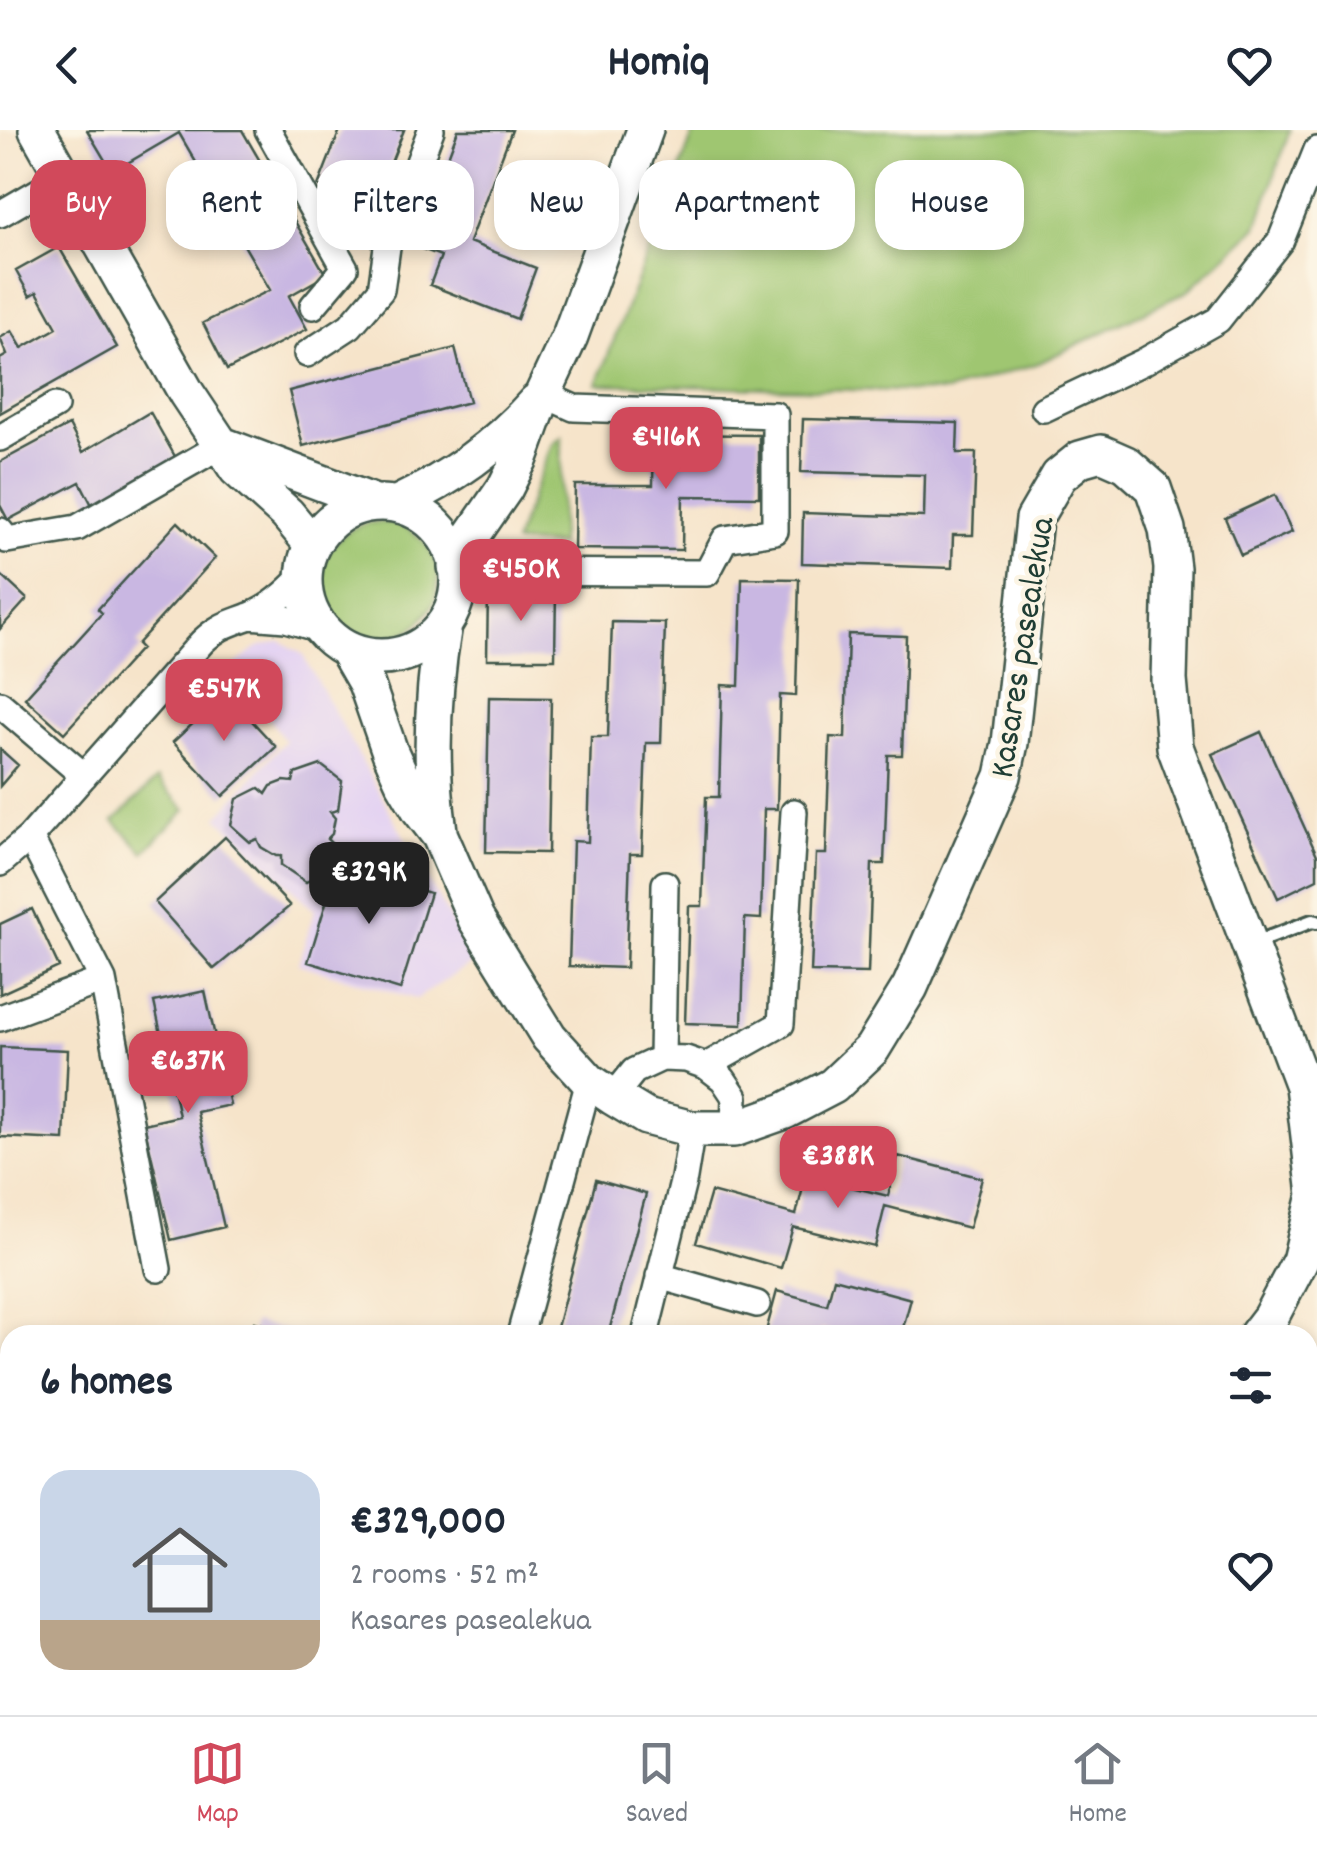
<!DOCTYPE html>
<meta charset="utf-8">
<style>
body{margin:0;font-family:Dekko,sans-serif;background:#f6f6f7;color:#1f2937;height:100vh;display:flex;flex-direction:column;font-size:38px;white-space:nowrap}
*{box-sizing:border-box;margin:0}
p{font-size:32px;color:#747a83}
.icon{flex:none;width:55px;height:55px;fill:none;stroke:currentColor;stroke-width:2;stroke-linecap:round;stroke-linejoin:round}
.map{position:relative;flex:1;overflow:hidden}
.panel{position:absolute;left:0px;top:1195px;width:1318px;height:390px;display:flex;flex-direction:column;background:#fff;border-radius:30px 30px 0 0;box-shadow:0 5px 15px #0003}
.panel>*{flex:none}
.banner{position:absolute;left:30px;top:30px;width:1258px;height:90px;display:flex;gap:20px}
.price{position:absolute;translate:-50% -85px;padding:0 22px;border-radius:20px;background:#d1495b;color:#fff;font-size:32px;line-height:65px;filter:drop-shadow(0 2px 5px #0008)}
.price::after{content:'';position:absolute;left:50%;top:60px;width:30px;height:22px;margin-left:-15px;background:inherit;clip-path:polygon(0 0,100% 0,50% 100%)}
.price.on{background:#222;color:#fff}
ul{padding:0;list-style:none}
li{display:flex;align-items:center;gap:30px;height:250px;padding:0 40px}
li+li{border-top:2px solid #e0e1e3}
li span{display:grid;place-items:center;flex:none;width:280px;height:200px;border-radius:30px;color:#555}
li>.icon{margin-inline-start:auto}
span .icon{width:120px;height:120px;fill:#fffc;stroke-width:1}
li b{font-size:42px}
h2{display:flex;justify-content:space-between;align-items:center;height:120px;padding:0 40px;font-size:42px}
.pill{padding:0 35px;border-radius:30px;background:#fff;box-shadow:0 5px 15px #0003;font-size:35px;line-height:90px}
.pill.on{background:#d1495b;color:#fff}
header{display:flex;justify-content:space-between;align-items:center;height:130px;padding:0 40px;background:#fff;font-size:45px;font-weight:700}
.dock{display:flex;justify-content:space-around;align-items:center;height:140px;border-top:2px solid #e0e1e3;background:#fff;font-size:28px;color:#747a83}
.dock a{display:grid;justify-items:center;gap:5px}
.dock .on{color:#d1495b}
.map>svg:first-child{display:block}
.built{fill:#e4d3f2}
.green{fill:#9fc671;stroke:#5f8252;stroke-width:2.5}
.building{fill:#c9b7e2}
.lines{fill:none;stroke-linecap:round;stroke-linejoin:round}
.lane-casing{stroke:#3f564a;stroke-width:18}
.street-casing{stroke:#3f564a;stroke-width:30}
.secondary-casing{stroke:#3f564a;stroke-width:40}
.lane{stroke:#fff;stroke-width:12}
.street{stroke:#fff;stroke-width:25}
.secondary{stroke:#fff;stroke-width:35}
.labels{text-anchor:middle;stroke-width:9;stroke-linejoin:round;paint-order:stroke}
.street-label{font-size:35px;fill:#1f3d34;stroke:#fcf5e5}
</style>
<header><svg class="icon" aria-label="back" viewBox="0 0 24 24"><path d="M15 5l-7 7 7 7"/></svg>Homiq<svg class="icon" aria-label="heart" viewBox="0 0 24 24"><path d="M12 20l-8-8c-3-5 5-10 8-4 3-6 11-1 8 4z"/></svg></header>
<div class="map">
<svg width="1317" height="1585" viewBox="0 0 1317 1585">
<rect width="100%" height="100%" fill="#fcf5e5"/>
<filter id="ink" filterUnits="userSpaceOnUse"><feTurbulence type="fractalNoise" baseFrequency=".01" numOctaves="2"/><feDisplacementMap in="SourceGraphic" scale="20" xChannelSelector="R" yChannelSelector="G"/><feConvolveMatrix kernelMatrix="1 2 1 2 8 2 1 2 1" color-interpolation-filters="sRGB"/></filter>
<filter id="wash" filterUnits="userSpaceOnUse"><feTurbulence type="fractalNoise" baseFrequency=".0048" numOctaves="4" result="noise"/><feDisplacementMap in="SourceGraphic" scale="40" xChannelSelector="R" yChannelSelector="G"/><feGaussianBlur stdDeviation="2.25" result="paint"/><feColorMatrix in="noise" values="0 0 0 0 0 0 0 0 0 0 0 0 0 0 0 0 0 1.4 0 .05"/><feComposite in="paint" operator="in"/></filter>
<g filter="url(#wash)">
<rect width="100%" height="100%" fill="#f6e4ca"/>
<!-- built -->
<path class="built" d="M281 511 302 524 474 832 416 869 298 834 315 780 217 687 285 611 233 536 258 517Z
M87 1575H223L231 1585H29Z"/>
<!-- green -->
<path class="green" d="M695 0H1290L1257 97 1188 161 1039 233 946 262 597 254Z
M562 306 560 415 514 413 552 314Z
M322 450a58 58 0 1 1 116 0a58 58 0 1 1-116 0Z
M157 649 186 680 144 722 114 691Z
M0 1396 10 1400V1575H26L0 1583Z"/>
<g id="blocks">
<!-- building -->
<path class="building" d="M87 0H242L326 145 289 166 307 199 227 240 203 193 270 160 179 3 112 42Z
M340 0H404L373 78 318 56Z
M458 0H512L469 112 536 138 517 189 430 155 441 126 414 116Z
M59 117 117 217 0 283V229L7 225 0 208 12 201 22 218 57 198 37 162 30 166 16 141Z
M455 218 469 272 303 316 289 261Z
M150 282 177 330 93 377 80 352 8 390 0 375V332L69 295 83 322Z
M803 289 958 293 957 323H976L973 405H953L952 438 802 433 803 383 924 387 925 345 801 342Z
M654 304 759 305V367L683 366 682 420 574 419 575 355H653Z
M1275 365 1292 402 1241 425 1225 388Z
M178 392 215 428 137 514 141 518 64 603 25 568 102 483 98 479Z
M0 444 27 469 0 499Z
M742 448 799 449 796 566 780 565 777 679H764L761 789 745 788 742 895 685 893 689 776H702L706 667H719L722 555 739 556Z
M488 459H556L555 529H487Z
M612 492 665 493 661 613H646L642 724H630L626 838 569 836 573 711 588 712 591 607H608Z
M848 504 906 506 902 625H888L884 734H872L868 843 811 842 816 724H826L830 607 845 608Z
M226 563 276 617 223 666 173 612Z
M489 567 551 568 548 723 486 722Z
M1261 602 1317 725V749L1278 768 1212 624Z
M0 619 18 635 0 656Z
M321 635 342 651 338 680 330 682 335 688 332 704 327 709 332 714 327 741 306 752 281 735V726H276L261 717 257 709 250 712 231 695 237 669 259 658 266 664 271 656 284 651 293 652 295 644Z
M225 707 290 776 214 839 155 772Z
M338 734 430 763 400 860 308 832Z
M32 779 59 837 0 864V794Z
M205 861 230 975 197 982 224 1097 171 1110 144 994 179 986 154 872Z
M0 917 68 920 64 1010 0 1007Z
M898 1026 982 1048 969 1098 885 1076 875 1117 793 1097 781 1138 696 1113 711 1062 796 1085 806 1046 888 1066Z
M596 1050 646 1064 608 1205H555Z
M834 1148 911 1169 901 1205H843L821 1199 820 1205H765L777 1161 827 1175Z
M254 1192 301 1204V1205H251Z
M185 1575H198L201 1585H145L144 1583Z
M477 1575H615L619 1585H475Z"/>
</g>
</g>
<g filter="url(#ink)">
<use href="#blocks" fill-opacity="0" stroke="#3f564a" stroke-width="2.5"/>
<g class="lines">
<defs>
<path id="lane" d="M1252 814 1312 791 1317 792
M316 1575 321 1585"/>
<path id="street" d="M268 0 345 138 313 176
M0 84 64 47
M307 224 350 196 381 160 387 117 431 0
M1044 279 1143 232 1218 190 1281 110 1317 20
M0 308 55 276
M0 401 7 410 77 398 222 315
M457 442 707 443 725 409 775 401V285L574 278 543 264
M249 486 286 489 322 500
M0 574 84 646
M30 707 103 850 158 1139
M0 733 30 707 202 512C221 494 230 494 252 485 272 477 289 461 304 445
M0 888 103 850
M662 928 665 754
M706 936 781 894 794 682
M613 967 634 941 662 928 686 929 706 936 723 949 735 967 734 999
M659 1146 757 1174
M520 1205 589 951
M645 1205 684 1048 692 999
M420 1585 423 1575"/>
<path id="secondary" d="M37 0 187 264 237 339 287 384 312 414
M222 315 375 373
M304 450a77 77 0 1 1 154 0a77 77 0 1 1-154 0Z
M397 374C451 348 496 317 536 272
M456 437 469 410 505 358 520 328 543 264 570 206 645 0
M347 520 366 553 390 622 404 653 420 680 440 706 476 789 549 907 589 951 613 967 646 987 692 999H734L785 981 833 956 872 919 910 857 1003 646 1010 613 1034 389 1059 346 1080 329 1101 323 1126 334 1153 358 1167 399 1172 438 1169 550 1175 617 1303 956 1316 1065 1300 1131 1270 1188 1257 1205
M439 701C429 631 432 564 444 494
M943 1575 944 1585"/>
</defs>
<!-- lane casing -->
<use href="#lane" class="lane-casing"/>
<!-- street casing -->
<use href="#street" class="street-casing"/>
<!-- secondary casing -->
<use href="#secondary" class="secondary-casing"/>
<!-- lane -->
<use href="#lane" class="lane"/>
<!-- street -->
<use href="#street" class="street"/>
<!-- secondary -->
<use href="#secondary" class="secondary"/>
</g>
</g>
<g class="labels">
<!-- street labels -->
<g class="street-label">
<text transform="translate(1020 517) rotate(-81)" y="12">Kasares pasealekua</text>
</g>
</g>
</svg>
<b class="price" style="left:666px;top:362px">€416K</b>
<b class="price" style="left:521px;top:494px">€450K</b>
<b class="price" style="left:224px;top:614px">€547K</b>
<b class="price on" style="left:369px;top:797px">€329K</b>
<b class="price" style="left:188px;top:986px">€637K</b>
<b class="price" style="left:838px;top:1081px">€388K</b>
<div class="banner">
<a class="pill on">Buy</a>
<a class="pill">Rent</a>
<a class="pill">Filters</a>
<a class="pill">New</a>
<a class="pill">Apartment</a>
<a class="pill">House</a>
</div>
<section class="panel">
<h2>6 homes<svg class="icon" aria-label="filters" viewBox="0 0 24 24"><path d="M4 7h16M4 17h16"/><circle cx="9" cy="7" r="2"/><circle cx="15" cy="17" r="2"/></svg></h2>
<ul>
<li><span style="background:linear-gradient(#c9d6e8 75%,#b9a48a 0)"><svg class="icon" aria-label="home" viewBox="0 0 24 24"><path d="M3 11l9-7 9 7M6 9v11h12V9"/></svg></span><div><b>€329,000</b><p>2 rooms · 52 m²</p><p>Kasares pasealekua</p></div><svg class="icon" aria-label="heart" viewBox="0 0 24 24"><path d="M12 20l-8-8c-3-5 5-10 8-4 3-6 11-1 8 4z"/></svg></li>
</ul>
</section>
</div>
<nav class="dock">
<a class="on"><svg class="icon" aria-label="map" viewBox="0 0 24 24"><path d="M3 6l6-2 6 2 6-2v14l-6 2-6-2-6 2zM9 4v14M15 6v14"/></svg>Map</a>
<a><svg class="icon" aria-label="saved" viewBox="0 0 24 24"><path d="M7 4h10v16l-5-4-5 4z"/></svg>Saved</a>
<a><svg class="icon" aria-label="home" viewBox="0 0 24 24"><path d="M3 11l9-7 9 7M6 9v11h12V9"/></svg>Home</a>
</nav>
